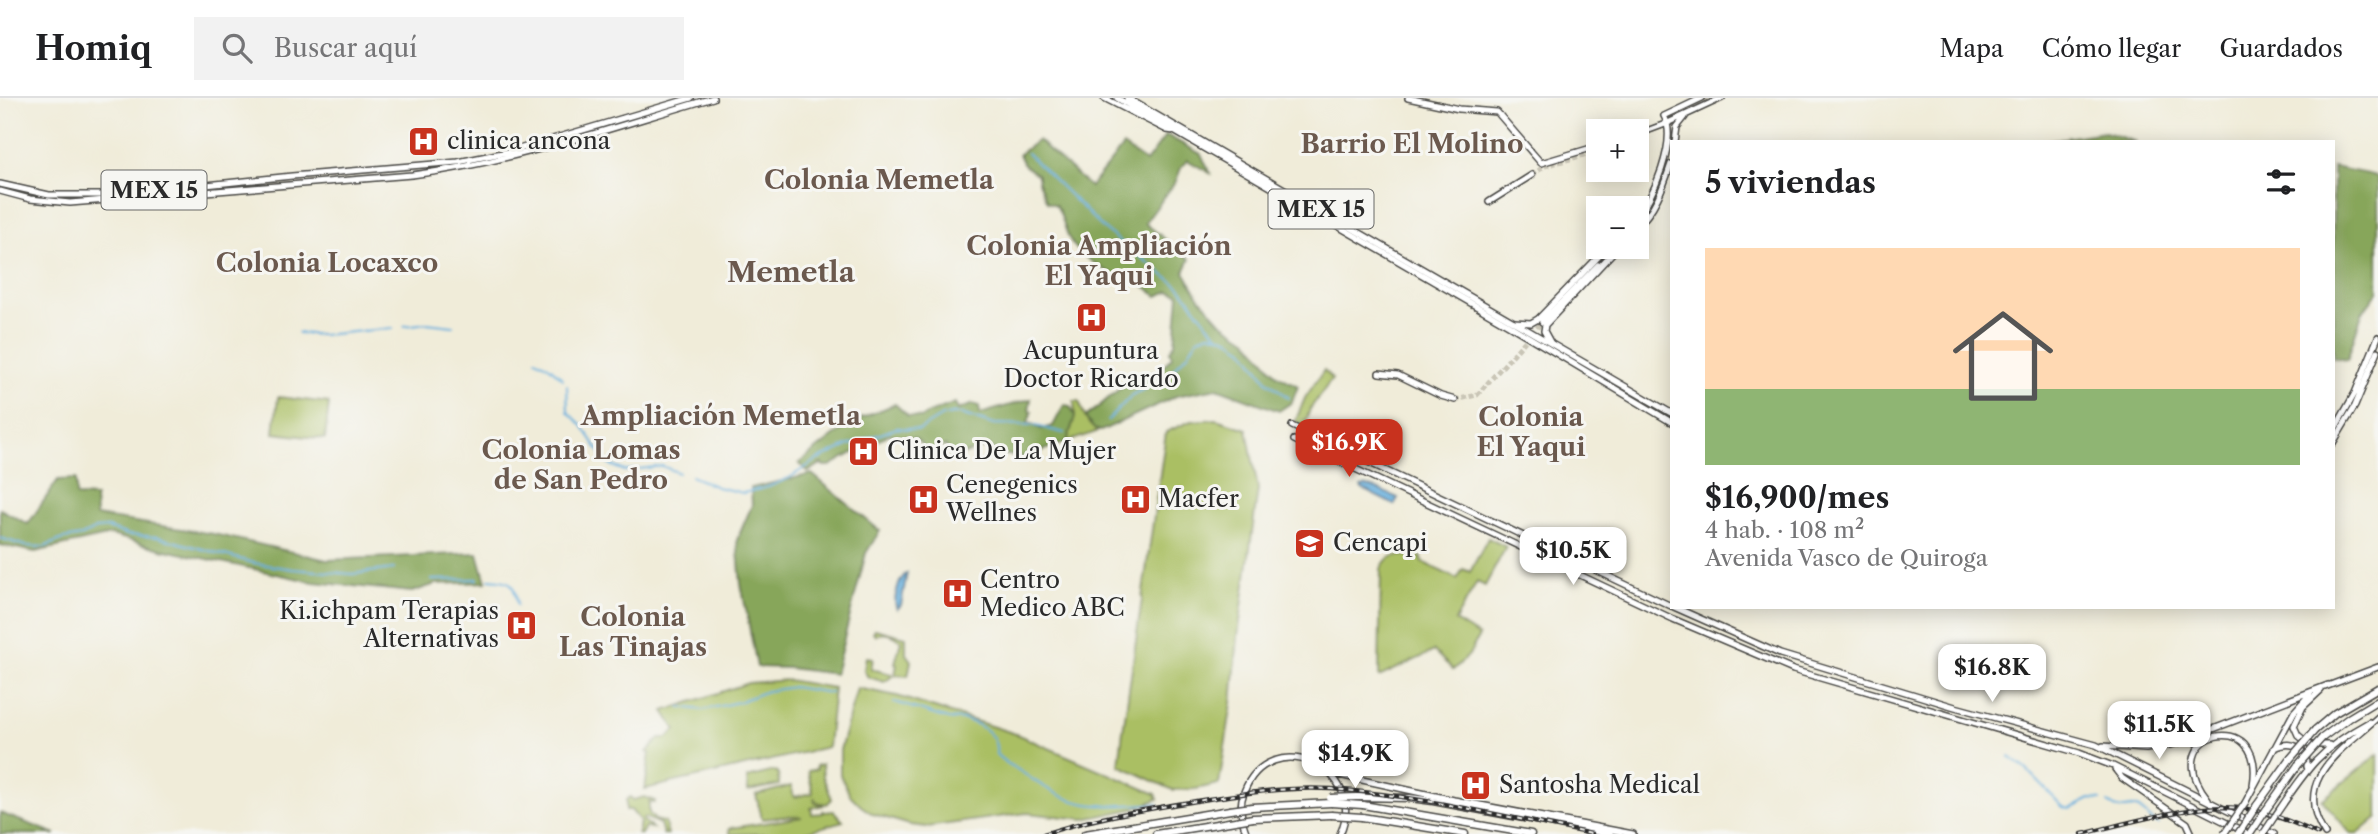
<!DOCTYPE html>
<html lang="es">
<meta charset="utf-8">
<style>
body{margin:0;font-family:"Libre Caslon Text",serif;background:#f2f2f2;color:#202124;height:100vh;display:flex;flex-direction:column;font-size:26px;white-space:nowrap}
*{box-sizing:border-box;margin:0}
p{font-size:23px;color:#757577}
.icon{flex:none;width:38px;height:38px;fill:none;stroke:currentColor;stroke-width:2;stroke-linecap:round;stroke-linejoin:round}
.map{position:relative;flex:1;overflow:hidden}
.sheet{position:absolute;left:1670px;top:42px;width:665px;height:469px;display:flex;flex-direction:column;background:#fff;border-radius:0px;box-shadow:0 4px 18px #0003}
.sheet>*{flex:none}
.controls{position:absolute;left:1586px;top:21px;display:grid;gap:14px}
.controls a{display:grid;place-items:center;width:63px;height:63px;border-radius:0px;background:#fff;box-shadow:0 4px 18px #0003;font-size:35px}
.price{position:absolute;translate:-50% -60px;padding:0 16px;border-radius:14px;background:#fff;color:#222;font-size:23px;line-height:46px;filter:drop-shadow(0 2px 4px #0008)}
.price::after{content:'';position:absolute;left:50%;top:42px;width:21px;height:16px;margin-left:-10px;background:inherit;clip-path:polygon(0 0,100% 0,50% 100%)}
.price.selected{background:#c8321e;color:#fff}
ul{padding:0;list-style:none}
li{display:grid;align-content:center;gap:14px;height:371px;padding:0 35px}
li+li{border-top:2px solid #e0e0e0}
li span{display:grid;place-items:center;height:217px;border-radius:0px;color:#555}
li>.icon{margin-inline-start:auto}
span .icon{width:126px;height:126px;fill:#fffc;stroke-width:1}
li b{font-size:30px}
h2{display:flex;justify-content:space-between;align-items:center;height:84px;padding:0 35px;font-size:30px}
header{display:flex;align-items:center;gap:42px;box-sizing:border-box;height:98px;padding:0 35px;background:#fff;border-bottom:2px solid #e0e0e0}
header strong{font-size:33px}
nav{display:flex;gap:38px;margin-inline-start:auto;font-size:24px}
.search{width:490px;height:63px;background:#f2f2f2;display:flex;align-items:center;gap:18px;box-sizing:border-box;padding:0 24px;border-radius:0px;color:#757577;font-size:26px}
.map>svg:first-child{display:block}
.green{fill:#aabf64;stroke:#6a7548;stroke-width:2}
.forest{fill:#87a65a;stroke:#596842;stroke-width:2}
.water{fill:#66afde;stroke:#486d84;stroke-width:2}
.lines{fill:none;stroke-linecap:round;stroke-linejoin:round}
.stream{stroke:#66afde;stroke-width:2}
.secondary-tunnel{stroke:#c9c5b6;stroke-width:5;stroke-dasharray:5 2.5;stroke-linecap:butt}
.secondary-casing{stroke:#494845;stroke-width:8}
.primary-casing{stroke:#494845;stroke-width:8}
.motorway-casing{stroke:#494845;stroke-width:9}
.secondary{stroke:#fff;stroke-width:5}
.primary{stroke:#fff;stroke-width:5}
.motorway{stroke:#fff;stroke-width:6}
.rail-casing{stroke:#2b2b2b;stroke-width:4.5}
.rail{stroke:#f6f6f2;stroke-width:2;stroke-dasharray:5;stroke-linecap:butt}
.secondary-bridge-casing{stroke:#494845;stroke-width:8;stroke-linecap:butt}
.motorway-bridge-casing{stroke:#494845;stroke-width:9;stroke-linecap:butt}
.secondary-bridge{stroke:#fff;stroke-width:5}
.motorway-bridge{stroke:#fff;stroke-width:6}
.labels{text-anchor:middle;stroke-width:6;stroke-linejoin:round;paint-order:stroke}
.shield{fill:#f6f6f2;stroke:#686867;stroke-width:2}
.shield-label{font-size:23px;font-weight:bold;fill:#2b2b2b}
.poi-label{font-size:24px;fill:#2b2b2b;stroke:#f6f6f2;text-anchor:start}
.neighbourhood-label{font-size:26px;font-weight:bold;fill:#6b594e;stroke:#f6f6f2}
.quarter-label{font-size:28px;font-weight:bold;fill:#6b594e;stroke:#f6f6f2}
</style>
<header>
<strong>Homiq</strong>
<div class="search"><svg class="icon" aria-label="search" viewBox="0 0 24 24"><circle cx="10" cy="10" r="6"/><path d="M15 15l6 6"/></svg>Buscar aquí</div>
<nav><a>Mapa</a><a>Cómo llegar</a><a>Guardados</a></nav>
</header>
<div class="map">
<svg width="2378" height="736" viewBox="0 0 2378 736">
<rect width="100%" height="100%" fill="#f6f6f2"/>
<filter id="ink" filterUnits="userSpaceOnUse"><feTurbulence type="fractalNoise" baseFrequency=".0143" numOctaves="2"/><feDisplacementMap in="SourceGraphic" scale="14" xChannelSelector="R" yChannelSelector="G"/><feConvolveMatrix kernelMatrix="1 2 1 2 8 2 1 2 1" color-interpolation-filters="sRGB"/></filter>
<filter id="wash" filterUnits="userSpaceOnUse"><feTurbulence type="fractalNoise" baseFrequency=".00686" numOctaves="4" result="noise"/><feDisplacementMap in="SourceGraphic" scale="28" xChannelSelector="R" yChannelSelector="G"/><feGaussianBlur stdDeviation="1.57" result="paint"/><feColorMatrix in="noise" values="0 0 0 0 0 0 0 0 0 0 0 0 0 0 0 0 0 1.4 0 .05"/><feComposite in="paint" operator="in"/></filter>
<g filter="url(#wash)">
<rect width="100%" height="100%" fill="#f0ecd9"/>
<!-- green -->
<path class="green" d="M1324 272 1332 281 1310 311 1304 329 1295 324 1305 300Z
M278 299 329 305 325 341 274 335Z
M1074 303H1079C1083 314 1087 329 1099 333L1067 344 1075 318Z
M1216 321 1247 331 1258 391 1238 538 1232 605 1219 686 1196 691 1173 692 1119 667 1123 633 1166 334 1191 323Z
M1488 440 1506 449 1485 488 1477 484 1455 523 1479 538 1469 557 1453 572 1434 553 1379 579 1381 471C1388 452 1405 458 1422 459V464L1457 481 1463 471 1470 474Z
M875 531 906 539V556L911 563 908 578 895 577 897 566 895 565 901 543C895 537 884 533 876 537L873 534Z
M866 559 873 560 871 571 892 576 893 578 884 584 868 579 864 573Z
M788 582 834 590 828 649 645 691 650 655 647 654 660 640H667L676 632 664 613 748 585Z
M857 590 897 598 1016 636 1156 696 1158 701 1133 711 1084 721 1027 715 927 729 910 727 873 716 861 708 850 697 840 677V652Z
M2378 656V719L2358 736H2351L2322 702Z
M822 666 823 679 832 701 827 706 816 704 814 699 815 705 824 707 811 710 812 716 823 715V712L824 714 834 713 843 723 799 736H730L729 731 731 730 802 719 791 718 762 721 756 697 791 688 794 699 813 695 808 673 817 671 816 668Z
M774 673 778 675 779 687 748 693 747 680Z
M630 699 633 702 644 699 655 703 654 705 649 704V715L655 722 665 724 668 736H663L660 726 644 719 643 722 652 730 645 729 641 736H638L640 723 631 712H626V702Z"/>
<!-- forest -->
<path class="forest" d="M2105 34 2136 44H2038Z
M1166 37 1201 56 1210 75 1187 62 1181 70 1176 83 1145 125 1190 161 1184 174 1200 200 1221 224 1248 242 1277 277 1298 288 1292 304 1279 313 1217 290 1176 298 1101 333 1094 331 1085 319C1105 307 1131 272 1156 275L1172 259 1170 253 1175 245 1179 196 1169 193 1157 198 1137 182C1117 183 1076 158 1068 138 1064 128 1062 117 1056 107L1047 104 1038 84V77L1024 67 1019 56 1038 42 1090 89 1123 48 1146 64Z
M2333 69 2378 78V193L2362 215 2347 262 2333 259Z
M1031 301 1029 312 1032 313 1028 324 1041 331 1053 328 1064 307 1070 308 1075 318 1067 344 1025 359 999 356 990 348 952 360 946 348 928 352 915 340 889 336 860 354 853 355 830 368H824L821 366 808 374 799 365 852 324 895 306 908 318 921 320 929 315 955 305 958 312 973 306 979 308 980 316Z
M812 376 880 433 866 455 835 576 788 570 757 569 741 486 737 442 752 407 751 390Z
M76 381V398L95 399 96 418 214 436 327 462 478 455 486 484 436 486 412 494 313 484 161 451 111 437 35 454 0 447V411L28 426 58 382Z
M0 715 56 736H0Z"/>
<!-- water -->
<path class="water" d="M1366 388 1377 391 1398 400 1394 407 1362 391 1361 389Z
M907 475 901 507 897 511C892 502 899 480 907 475Z"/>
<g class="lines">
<!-- stream -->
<path class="stream" d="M1027 55 1105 132 1181 190 1207 225 1218 237
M404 228 427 225 453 228
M298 235 322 237 393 230
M536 261 550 269 563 281
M567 287 568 314 581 326 608 366 625 373 662 368 679 375
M1108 322 1132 297 1165 280 1187 257 1198 240 1210 236 1226 239 1244 251 1267 283 1289 300
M691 378 717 389 743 395 768 389 789 380 817 362 847 348 897 330 919 332 942 318 952 316H961L991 326 1032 327 1064 335
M0 440 26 448 44 449 63 441 82 438 96 431 108 430 128 437 158 439 254 465 293 471 352 476 394 471
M489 481C512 483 514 483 517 507
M432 482 478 481
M894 604C912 609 930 616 948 621 954 622 960 621 965 622 982 626 999 639 996 656 1004 665 1013 668 1023 675 1042 688 1063 702 1087 706 1110 710 1135 705 1158 706
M680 609 703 612 738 604 767 593 793 589 831 595
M2010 659 2026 671 2063 709 2070 711 2090 701 2101 702
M2108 705 2118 711 2133 709 2139 711 2157 726H2159"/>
</g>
</g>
<g filter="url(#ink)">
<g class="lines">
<!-- secondary-tunnel -->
<path class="secondary-tunnel" d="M1664 25 1710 0
M1532 77 1545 68 1598 53
M1455 302 1477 297 1542 224"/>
<defs>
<path id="secondary" d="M1408 0 1459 11 1497 14 1541 65 1598 48
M1636 37 1668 25 1722 0
M1675 44 1677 29 1685 19
M1489 104 1532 77
M1636 121C1653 101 1678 42 1664 18L1702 0
M1636 130C1655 112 1663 90 1671 66
M1514 224 1531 225 1538 221 1608 149
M1542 224 1598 167
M1550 244 1544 233 1545 227 1618 149
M1379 275 1398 277 1441 298 1455 302
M1292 328 1671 508
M1294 342 1673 521 1793 572 2079 655 2113 668 2249 736
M1674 509 1780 556 1955 609 2096 647 2274 736
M2325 589 2378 569
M2321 592 2303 609 2294 628 2298 637 2310 647H2329
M2103 648 2146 651 2174 646 2328 587
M2274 650C2291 642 2308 648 2307 669
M2115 671 2122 680 2187 725 2192 736
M1330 675 1454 702 1633 736
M2208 701C2154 634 2267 606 2253 687
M2245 705 2294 614 2310 596
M2275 718C2306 672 2319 651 2369 624
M1247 736C1241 723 1239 707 1244 694 1269 627 1370 669 1340 736
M2325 736C2290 682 2342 652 2378 619"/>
<path id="primary" d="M1104 0 1167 32 1174 33
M1117 0 1507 226 1671 324
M1127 0 1671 315
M0 86 49 97H109L292 78 458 64 512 53 691 0
M0 93 30 101 70 105 412 77C515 64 613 29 713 0
M2333 334 2355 295 2378 239
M2333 345 2355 308 2378 253"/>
<path id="motorway" d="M2315 632 2335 615 2378 590
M2322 640 2350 619 2378 602
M1356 699 1410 700 1433 703 1610 736
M1363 707 1531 736
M2257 707 2290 661
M1252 709 1331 705
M2266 712 2298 667
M1362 719 1465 736
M1253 720 1331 717
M1085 736 1230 712
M1156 736 1229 724"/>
</defs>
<!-- secondary casing -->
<use href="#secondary" class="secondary-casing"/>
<!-- primary casing -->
<use href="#primary" class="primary-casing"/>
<!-- motorway casing -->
<use href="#motorway" class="motorway-casing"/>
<!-- secondary -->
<use href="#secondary" class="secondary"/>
<!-- primary -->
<use href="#primary" class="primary"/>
<!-- motorway -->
<use href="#motorway" class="motorway"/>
<defs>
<path id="rail" d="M1044 736C1088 721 1132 714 1178 706 1228 698 1279 688 1331 691 1418 697 1506 719 1592 736
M2082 736C2129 725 2199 703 2247 711 2272 715 2295 725 2318 736"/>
</defs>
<!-- rail casing -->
<use href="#rail" class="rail-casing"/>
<!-- rail -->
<use href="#rail" class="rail"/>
<defs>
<path id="secondary-bridge" d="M2224 736 2245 705
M2263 736 2275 718"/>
<path id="motorway-bridge" d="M2290 661 2315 632
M2298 667 2322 640
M1330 700 1356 699
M1331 705 1363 707
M1230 712 1252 709
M1331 717 1362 719
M1229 724 1253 720
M2238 736 2257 707
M2250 736 2266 712"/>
</defs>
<!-- secondary-bridge casing -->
<use href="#secondary-bridge" class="secondary-bridge-casing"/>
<!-- motorway-bridge casing -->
<use href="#motorway-bridge" class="motorway-bridge-casing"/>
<!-- secondary-bridge -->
<use href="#secondary-bridge" class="secondary-bridge"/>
<!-- motorway-bridge -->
<use href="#motorway-bridge" class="motorway-bridge"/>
</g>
</g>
<!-- icons -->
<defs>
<symbol id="hospital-square" viewBox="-11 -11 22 22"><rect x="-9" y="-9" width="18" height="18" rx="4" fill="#c8321e" stroke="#f6f6f2"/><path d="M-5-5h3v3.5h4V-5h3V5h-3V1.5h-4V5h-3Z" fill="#fff"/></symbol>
<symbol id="university-square" viewBox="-11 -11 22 22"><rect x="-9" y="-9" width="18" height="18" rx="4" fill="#c8321e" stroke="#f6f6f2"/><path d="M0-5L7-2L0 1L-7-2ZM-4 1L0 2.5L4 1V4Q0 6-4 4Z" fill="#fff"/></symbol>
</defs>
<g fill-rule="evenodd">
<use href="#hospital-square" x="406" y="26" width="35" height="35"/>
<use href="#hospital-square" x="1074" y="202" width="35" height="35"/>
<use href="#hospital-square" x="846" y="336" width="35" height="35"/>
<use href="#hospital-square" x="906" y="384" width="35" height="35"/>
<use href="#hospital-square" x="1118" y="384" width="35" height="35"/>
<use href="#university-square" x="1292" y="428" width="35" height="35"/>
<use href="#hospital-square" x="940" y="478" width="35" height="35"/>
<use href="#hospital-square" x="504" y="510" width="35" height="35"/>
<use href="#hospital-square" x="1458" y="670" width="35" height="35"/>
</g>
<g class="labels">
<!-- shield labels -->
<g class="shield">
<rect x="101.5" y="72.5" width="105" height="39" rx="5"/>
<rect x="1268.5" y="91.5" width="105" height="39" rx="5"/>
</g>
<g class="shield-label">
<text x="154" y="100">MEX 15</text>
<text x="1321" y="119">MEX 15</text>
</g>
<!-- poi labels -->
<g class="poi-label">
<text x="447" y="51">clinica ancona</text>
<text x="1091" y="261" text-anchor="middle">Acupuntura<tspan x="1091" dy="28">Doctor Ricardo</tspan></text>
<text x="887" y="361">Clinica De La Mujer</text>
<text x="946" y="395">Cenegenics<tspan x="946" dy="28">Wellnes</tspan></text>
<text x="1158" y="409">Macfer</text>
<text x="1333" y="453">Cencapi</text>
<text x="980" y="490">Centro<tspan x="980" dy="28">Medico ABC</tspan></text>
<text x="499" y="521" text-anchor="end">Ki.ichpam Terapias<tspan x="499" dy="28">Alternativas</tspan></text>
<text x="1499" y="695">Santosha Medical</text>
</g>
<!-- neighbourhood labels -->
<g class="neighbourhood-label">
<text x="1412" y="55">Barrio El Molino</text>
<text x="879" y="91">Colonia Memetla</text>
<text x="1099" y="157">Colonia Ampliación<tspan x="1099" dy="30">El Yaqui</tspan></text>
<text x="327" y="174">Colonia Locaxco</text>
<text x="721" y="327">Ampliación Memetla</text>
<text x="1531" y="328">Colonia<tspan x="1531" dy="30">El Yaqui</tspan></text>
<text x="581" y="361">Colonia Lomas<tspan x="581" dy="30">de San Pedro</tspan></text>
<text x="633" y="528">Colonia<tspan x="633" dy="30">Las Tinajas</tspan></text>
</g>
<!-- quarter labels -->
<g class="quarter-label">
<text x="791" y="184">Memetla</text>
</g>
</g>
</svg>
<div class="controls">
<a>+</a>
<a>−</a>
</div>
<b class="price selected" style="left:1349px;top:381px">$16.9K</b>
<b class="price" style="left:1573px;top:489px">$10.5K</b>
<b class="price" style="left:1992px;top:606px">$16.8K</b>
<b class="price" style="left:2159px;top:663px">$11.5K</b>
<b class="price" style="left:1355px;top:692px">$14.9K</b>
<section class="sheet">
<h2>5 viviendas<svg class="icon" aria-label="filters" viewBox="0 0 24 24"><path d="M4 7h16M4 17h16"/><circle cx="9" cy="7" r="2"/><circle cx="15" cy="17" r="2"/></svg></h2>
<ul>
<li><span style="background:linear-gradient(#ffd9b3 65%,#8fb573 0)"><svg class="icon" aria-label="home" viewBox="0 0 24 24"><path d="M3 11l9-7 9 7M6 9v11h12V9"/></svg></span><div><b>$16,900/mes</b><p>4 hab. · 108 m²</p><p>Avenida Vasco de Quiroga</p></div></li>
</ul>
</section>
</div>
